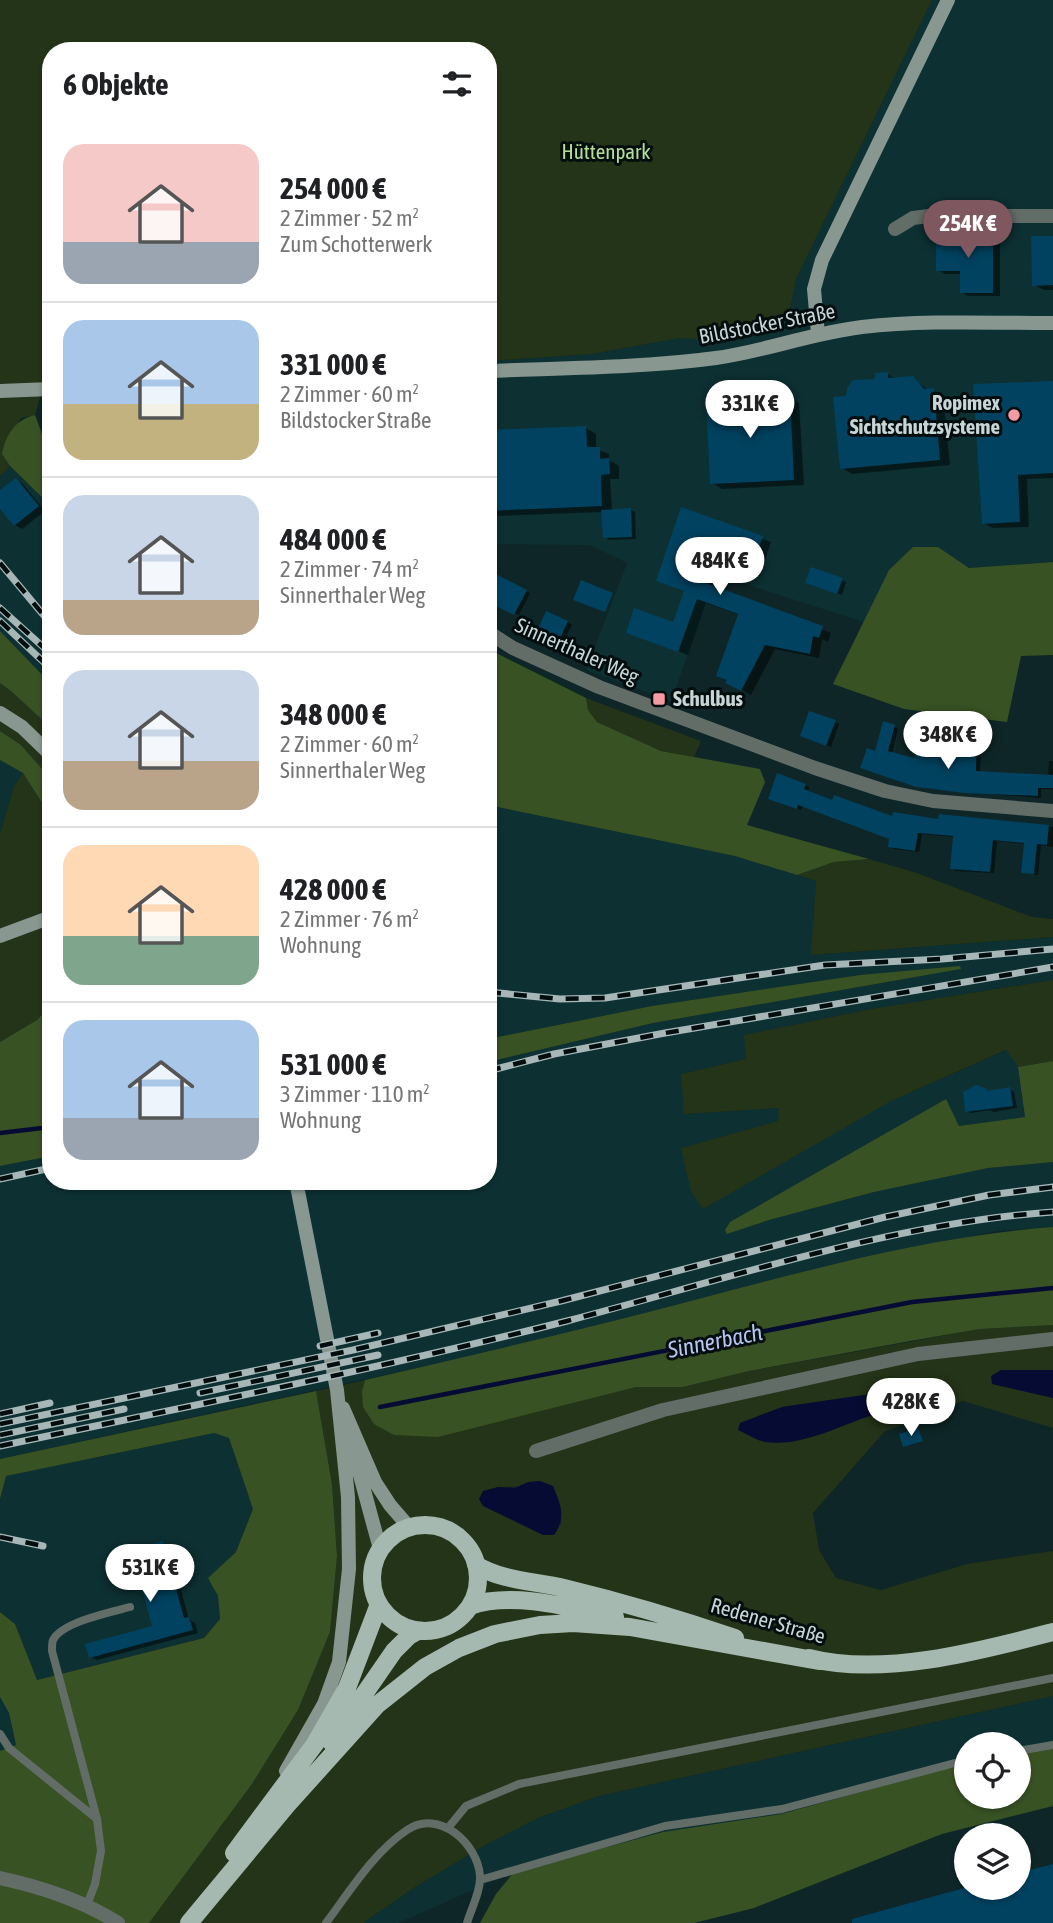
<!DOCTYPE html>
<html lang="de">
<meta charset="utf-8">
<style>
body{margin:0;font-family:"Asap Condensed",sans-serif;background:#f6f6f6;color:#202124;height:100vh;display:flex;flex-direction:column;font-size:26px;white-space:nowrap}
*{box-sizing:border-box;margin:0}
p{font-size:23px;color:#757577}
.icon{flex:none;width:38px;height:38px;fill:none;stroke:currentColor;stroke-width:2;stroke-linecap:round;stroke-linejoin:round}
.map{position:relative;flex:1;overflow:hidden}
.sheet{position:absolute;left:42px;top:42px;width:455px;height:1148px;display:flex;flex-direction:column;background:#fff;border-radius:28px;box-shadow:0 2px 5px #0004}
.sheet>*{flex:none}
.controls{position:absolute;left:954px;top:1732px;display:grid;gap:14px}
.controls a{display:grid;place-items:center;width:77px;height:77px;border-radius:50%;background:#fff;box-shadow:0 2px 5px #0004;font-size:35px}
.price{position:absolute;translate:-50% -60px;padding:0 16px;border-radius:24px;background:#fff;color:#222;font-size:23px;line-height:46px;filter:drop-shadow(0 2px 4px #0008)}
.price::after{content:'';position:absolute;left:50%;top:42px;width:21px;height:16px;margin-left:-10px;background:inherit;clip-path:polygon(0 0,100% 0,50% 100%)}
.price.on{background:#7f575e;color:#fff}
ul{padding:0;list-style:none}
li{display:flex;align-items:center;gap:21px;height:175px;padding:0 21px}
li+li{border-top:2px solid #e0e0e0}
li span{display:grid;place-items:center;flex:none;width:196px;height:140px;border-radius:21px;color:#555}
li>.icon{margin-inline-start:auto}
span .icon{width:84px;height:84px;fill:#fffc;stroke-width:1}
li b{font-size:30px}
h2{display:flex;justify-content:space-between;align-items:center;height:84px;padding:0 21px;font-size:30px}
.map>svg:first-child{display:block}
.built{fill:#0d3032}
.green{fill:#243418;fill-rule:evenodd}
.forest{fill:#385224}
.water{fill:#060b33}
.shadow{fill:#0007}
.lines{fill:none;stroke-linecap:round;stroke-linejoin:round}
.stream{stroke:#060b33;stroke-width:4.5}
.building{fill:#004260}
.lane{stroke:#636d68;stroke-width:8}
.street{stroke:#636d68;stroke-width:14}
.secondary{stroke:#889891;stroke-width:14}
.primary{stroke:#a5b9b0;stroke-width:18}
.rail-casing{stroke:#a7b7b8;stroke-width:7}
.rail{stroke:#040d0e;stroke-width:4.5;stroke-dasharray:13;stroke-linecap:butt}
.poi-dot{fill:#f49aa4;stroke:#040d0e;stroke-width:2.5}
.labels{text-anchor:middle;stroke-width:6;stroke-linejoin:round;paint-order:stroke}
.park-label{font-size:21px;fill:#b4e096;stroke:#040d0e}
.street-label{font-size:21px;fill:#c7d5d6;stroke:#040d0e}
.poi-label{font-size:21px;font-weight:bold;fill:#c7d5d6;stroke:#040d0e;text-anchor:end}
.water-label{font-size:23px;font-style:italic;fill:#b6c5f1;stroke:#040d0e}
</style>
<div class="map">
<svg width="1053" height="1923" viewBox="0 0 1053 1923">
<rect width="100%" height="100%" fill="#0e2627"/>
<!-- built -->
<path class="built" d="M932 0H1053V562L969 568 938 547 889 570 864 622 717 575 671 701 586 670 627 563 590 545 488 544V361L591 354 680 338 711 340 790 309 796 279Z
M10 466 51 506V684L0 631V476Z
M0 760 23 773 14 786 0 834Z
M488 805 735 856 816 881 812 955 1053 937V980L871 1009 745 1035 746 1059 681 1074 685 1114 780 1108 779 1121 681 1148 891 1101 1007 1050 1018 1067 1025 1117 959 1126 946 1100 727 1234 769 1220 874 1192 988 1168 1053 1162V1227L997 1231 808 1271 517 1346 0 1459V1166L51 1156V1181H488V1062L653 1023 961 969 860 975 652 1006 488 1039Z
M215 1433 229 1438 253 1509 236 1552 208 1578 218 1596 220 1619 204 1638 36 1680 15 1624 0 1612V1499L5 1476Z
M1053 1696V1742L1019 1750 1018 1745H966V1763L781 1814 663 1832 514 1872 398 1923H363L417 1886 487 1844 538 1818 599 1796Z
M0 1697 9 1713 16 1745 0 1751Z"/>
<!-- green -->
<path class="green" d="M0 0H932L796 279 790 309 778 329 711 340 680 338 591 354 488 361V51H51V377H46L35 415 21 418 2 454 10 466 0 476Z
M0 683 11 691 51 728V779L21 745 0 731Z
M586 698 701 741 694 757 661 751 597 722 588 710Z
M23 773 51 817V1005L37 1020 0 1042V834L14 786Z
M869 859 917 873 1032 917 1053 919V937L811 955 816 881 797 875 834 862Z
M1053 980V1061L1018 1067 1006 1050 891 1101 703 1209 691 1192 681 1148 778 1121 779 1108 684 1114 681 1074 746 1059 744 1035 871 1009Z
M1053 1325V1370H1001L993 1384 1053 1398V1428L963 1401 884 1432 813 1513 819 1550 836 1578 881 1590 967 1564 1053 1551V1696L599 1796 538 1818 487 1844 417 1886 363 1923H149L252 1784 298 1710 330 1632 337 1556 332 1484 316 1391 365 1380 362 1391 580 1400 636 1387H683L749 1371 980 1329ZM898 1390 907 1395 897 1412 782 1407ZM553 1486 561 1507V1525L498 1487Z"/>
<!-- forest -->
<path class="forest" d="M35 415 51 458V506L10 466 2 454C6 434 15 420 35 415Z
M913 547H938L969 568 1053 562V655L1021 656 1007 722 904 709 833 684 889 570Z
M0 631 51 684V728L11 691 0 683Z
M488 649 586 698 588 710 597 722 661 751 760 769 765 782 747 825 869 859 834 862 797 875 735 856 488 805Z
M0 731 21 745 51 779V817L23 773 0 760Z
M960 966 961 969 653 1023 488 1062V1039L652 1006 860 975Z
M51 1005V1156L0 1166V1042L37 1020Z
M1053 1061V1162L988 1168 874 1192 769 1220 727 1234 725 1230 730 1222 946 1099 959 1126 1025 1117 1018 1067Z
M1053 1227V1325L980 1329 910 1341 749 1371 683 1387H636L438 1437 394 1435 374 1424 363 1407 362 1391 365 1380C479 1354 592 1327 706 1297 821 1267 933 1236 1053 1227Z
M316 1391 332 1484 337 1556 330 1632 298 1710 252 1784 149 1923H0V1751L16 1745 9 1713 0 1697V1612L15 1624 37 1680 204 1638 220 1619 218 1596 208 1578 236 1552 253 1509 229 1438 214 1433 6 1476 0 1499V1459Z
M1053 1742V1806L942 1834 754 1908 694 1923H480L496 1894 514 1872 663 1832 781 1814 966 1763V1797H1018L1019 1750Z"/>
<!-- water -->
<path class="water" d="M1001 1370H1053V1398L992 1384 991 1376Z
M898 1390 907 1395 905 1408C896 1413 888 1410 879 1413 844 1423 795 1452 758 1440 751 1437 745 1433 738 1430L740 1423 782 1407Z
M540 1481 553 1486C560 1504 567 1517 554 1535H543L483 1506 479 1499 483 1491 498 1487 515 1488 528 1482Z"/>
<!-- shadow -->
<path class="shadow" d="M993 236 1000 240V296H968L961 292V274H945L938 270Z
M1053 237V290H1044L1034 285Z
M888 374 896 379 912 378 928 390H933L943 396 950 465 852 474 842 468 848 398Z
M1053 382V478L1027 479 1029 527 993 528 983 523Z
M789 397 799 403 804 485 722 489 712 483Z
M586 428 596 434V449L609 454V460L619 466V479H610L612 511 631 510 635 512 636 539 609 540 605 537 603 512 495 516 488 512V432Z
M16 480 23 484 45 511 22 529 15 525 0 506V493Z
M682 509 771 542 760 576 721 562 712 587 831 633 828 642 822 639 819 658 775 649 751 695 718 675 740 615 706 603 688 655 628 632 674 624 686 592 658 580Z
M842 580 846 582 842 595 811 585Z
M526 591 530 593 519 615 492 602Z
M567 622 572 625 563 642 539 630Z
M835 722 839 724 831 747 806 738Z
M894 726 898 729 892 753 916 761 962 759 977 743 981 745 980 773 1048 777 1049 761H1053V789H1041V798L928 789 866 769Z
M805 785 809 787 808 792 833 802 894 819 940 821V816L1053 827V847L1041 845 1038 875 1023 872 1026 844 997 841 994 873 956 871 952 868 955 837 922 834 919 852 894 849 890 846 891 839 803 806 801 810 774 800Z
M1009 1089 1014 1092 1017 1108 994 1112 990 1110 971 1113 967 1111 990 1093Z
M163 1543 169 1547 189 1619 195 1623 198 1633 97 1660 90 1657 154 1627Z"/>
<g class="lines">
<!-- stream -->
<path class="stream" d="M0 1133 51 1127
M380 1407 912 1302 1053 1288"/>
</g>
<!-- building -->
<path class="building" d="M936 234H993V293H960V271H936Z
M1031 236H1053V285L1032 286Z
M888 372V378L913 376 924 389 934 388 940 460 840 469 833 397 846 396 847 388 853 380 875 379V373Z
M1053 381V473L1018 475 1020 522 982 524 973 384Z
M790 395 794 480 710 484 706 400Z
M586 426 587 447H600V459L609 458 610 474 601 475 602 506 488 511V430Z
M16 478 39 506 14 526 0 509V490Z
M681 507 763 536 750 572 711 558 703 582 823 626 819 638 813 636 810 654 765 645 741 691 725 683 727 680 716 676 738 614 697 599 678 652 626 633 634 608 673 622 684 591 656 581Z
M631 508 632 537 603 538 601 510Z
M811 567 843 578 837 594 805 583Z
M488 570 527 590 514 615 488 602Z
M581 580 613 593 605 612 573 600Z
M546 611 568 621 559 641 537 631Z
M809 711 836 720 826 746 800 736Z
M883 721 895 725 888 751 914 758 916 752 961 757 962 740 977 741 976 771 1053 775V788H1038V796L964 793 916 787 860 768 867 748 875 751Z
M777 773 806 784 804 789 832 800 834 795 892 816 893 812 938 819 939 814 1049 825 1047 845 1037 844 1034 874 1021 873 1024 843 993 840 990 872 950 869 953 836 918 833 915 851 888 847 889 839 798 805 797 809 768 799Z
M976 1085 985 1088 988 1091 1010 1087 1013 1106 965 1112 963 1092Z
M918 1428 923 1441 903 1447 899 1434Z
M163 1541 184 1618 189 1617 193 1630 89 1658 85 1644 152 1626 131 1550Z
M1053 1864V1923H852V1919L964 1888H1018V1873Z"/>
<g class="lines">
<!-- lane -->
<path class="lane" d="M0 1734 9 1748 97 1819
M1018 1751 1053 1745
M448 1828 466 1806 519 1784 1053 1678
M480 1880 665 1826 782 1809 966 1760
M87 1905 95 1884 101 1851 97 1819 52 1651C52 1650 52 1642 53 1640 62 1622 111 1612 130 1607
M326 1923C350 1891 374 1852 407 1830 439 1808 478 1844 480 1876 481 1891 471 1909 467 1923"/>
<!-- street -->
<path class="street" d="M895 229 913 218 929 216H1053
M488 632 513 648 599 687 815 768 885 791 933 801 1053 811
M536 1451 663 1410 918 1354 1053 1339
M0 1878C42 1887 82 1900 118 1923"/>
<!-- secondary -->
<path class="secondary" d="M818 334 814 289 822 260 948 0
M488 371C564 368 641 368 716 358 766 351 812 333 862 327 925 320 990 323 1053 323
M0 391 51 389
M0 713 22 727 51 755
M0 936 51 917
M343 1408 375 1482 390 1505 409 1527
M351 1442 380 1549
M286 1771 324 1704 339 1662 349 1569 348 1497 337 1390 296 1181"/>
<!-- primary -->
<path class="primary" d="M372 1578a53 53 0 1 1 106 0a53 53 0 1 1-106 0Z
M476 1565C502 1581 535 1581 564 1588 622 1602 679 1619 735 1638
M470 1606C512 1591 573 1608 615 1617
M809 1658C883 1677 980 1651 1053 1632
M331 1742 394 1651 409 1636 418 1631
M234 1853 315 1744 347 1688 379 1604
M189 1923 287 1805 377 1705 425 1667 459 1648 495 1634 540 1625 573 1623 630 1627 819 1661"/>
<defs>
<path id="rail" d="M0 563 51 624
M0 608 51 654
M0 621 51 669
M488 992 560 999 605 998 825 965 942 959 1053 949
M488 1071 554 1054 665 1033 1053 967
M0 1179 51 1168
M320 1346 378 1333
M200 1393 378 1355
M0 1414 50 1403
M0 1424 353 1350 561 1301 885 1217 989 1195 1053 1187
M0 1435 124 1409
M0 1446C189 1406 379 1369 567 1321 723 1280 892 1223 1053 1212
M0 1537 43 1546"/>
</defs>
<!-- rail casing -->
<use href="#rail" class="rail-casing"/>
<!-- rail -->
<use href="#rail" class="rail"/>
</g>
<!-- markers -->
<g class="poi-dot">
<circle cx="1014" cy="415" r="7"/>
<rect x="652" y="692" width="14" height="14" rx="3.5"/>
</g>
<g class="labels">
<!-- park labels -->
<g class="park-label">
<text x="606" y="159">Hüttenpark</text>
</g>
<!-- street labels -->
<g class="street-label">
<text transform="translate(767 324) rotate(-11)" y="7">Bildstocker Straße</text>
<text transform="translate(577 651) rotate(24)" y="7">Sinnerthaler Weg</text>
<text transform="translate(768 1621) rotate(16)" y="7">Redener Straße</text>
</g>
<!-- poi labels -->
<g class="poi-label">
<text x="1000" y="410">Ropimex<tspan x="1000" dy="24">Sichtschutzsysteme</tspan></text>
<text x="673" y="706" text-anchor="start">Schulbus</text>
</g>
<!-- water labels -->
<g class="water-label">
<text transform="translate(715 1341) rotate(-11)" y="8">Sinnerbach</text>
</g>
</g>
</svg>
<div class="controls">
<a><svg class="icon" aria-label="locate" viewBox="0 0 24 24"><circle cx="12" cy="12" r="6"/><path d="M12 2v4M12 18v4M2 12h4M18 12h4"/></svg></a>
<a><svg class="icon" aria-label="layers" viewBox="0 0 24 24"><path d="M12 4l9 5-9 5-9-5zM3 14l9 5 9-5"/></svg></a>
</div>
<b class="price on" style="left:968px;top:260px">254K €</b>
<b class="price" style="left:750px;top:440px">331K €</b>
<b class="price" style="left:720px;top:597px">484K €</b>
<b class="price" style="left:948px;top:771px">348K €</b>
<b class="price" style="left:911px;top:1438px">428K €</b>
<b class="price" style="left:150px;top:1604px">531K €</b>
<section class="sheet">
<h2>6 Objekte<svg class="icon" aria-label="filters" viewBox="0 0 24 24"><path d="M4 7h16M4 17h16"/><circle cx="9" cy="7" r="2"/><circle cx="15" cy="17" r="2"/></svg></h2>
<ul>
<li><span style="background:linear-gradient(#f6c9c9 70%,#9aa5b1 0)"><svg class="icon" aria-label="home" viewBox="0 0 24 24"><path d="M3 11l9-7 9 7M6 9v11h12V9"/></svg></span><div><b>254 000 €</b><p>2 Zimmer · 52 m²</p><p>Zum Schotterwerk</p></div></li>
<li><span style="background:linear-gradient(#a9c7e8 60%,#c2b280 0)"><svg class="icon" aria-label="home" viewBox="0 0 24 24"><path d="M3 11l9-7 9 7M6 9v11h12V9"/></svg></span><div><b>331 000 €</b><p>2 Zimmer · 60 m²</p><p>Bildstocker Straße</p></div></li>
<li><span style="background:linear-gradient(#c9d6e8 75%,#b9a48a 0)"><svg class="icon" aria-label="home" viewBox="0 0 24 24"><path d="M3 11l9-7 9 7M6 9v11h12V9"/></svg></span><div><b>484 000 €</b><p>2 Zimmer · 74 m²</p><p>Sinnerthaler Weg</p></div></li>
<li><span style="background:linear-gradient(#c9d6e8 65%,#b9a48a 0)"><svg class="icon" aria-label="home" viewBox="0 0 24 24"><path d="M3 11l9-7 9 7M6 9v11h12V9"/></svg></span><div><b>348 000 €</b><p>2 Zimmer · 60 m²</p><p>Sinnerthaler Weg</p></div></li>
<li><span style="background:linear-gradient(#ffd9b3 65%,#7fa58c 0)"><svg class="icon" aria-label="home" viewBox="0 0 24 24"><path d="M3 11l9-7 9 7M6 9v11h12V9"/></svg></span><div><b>428 000 €</b><p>2 Zimmer · 76 m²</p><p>Wohnung</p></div></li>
<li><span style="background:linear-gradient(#a9c7e8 70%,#9aa5b1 0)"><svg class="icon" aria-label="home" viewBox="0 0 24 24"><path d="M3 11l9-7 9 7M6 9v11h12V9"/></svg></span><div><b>531 000 €</b><p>3 Zimmer · 110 m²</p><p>Wohnung</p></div></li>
</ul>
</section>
</div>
